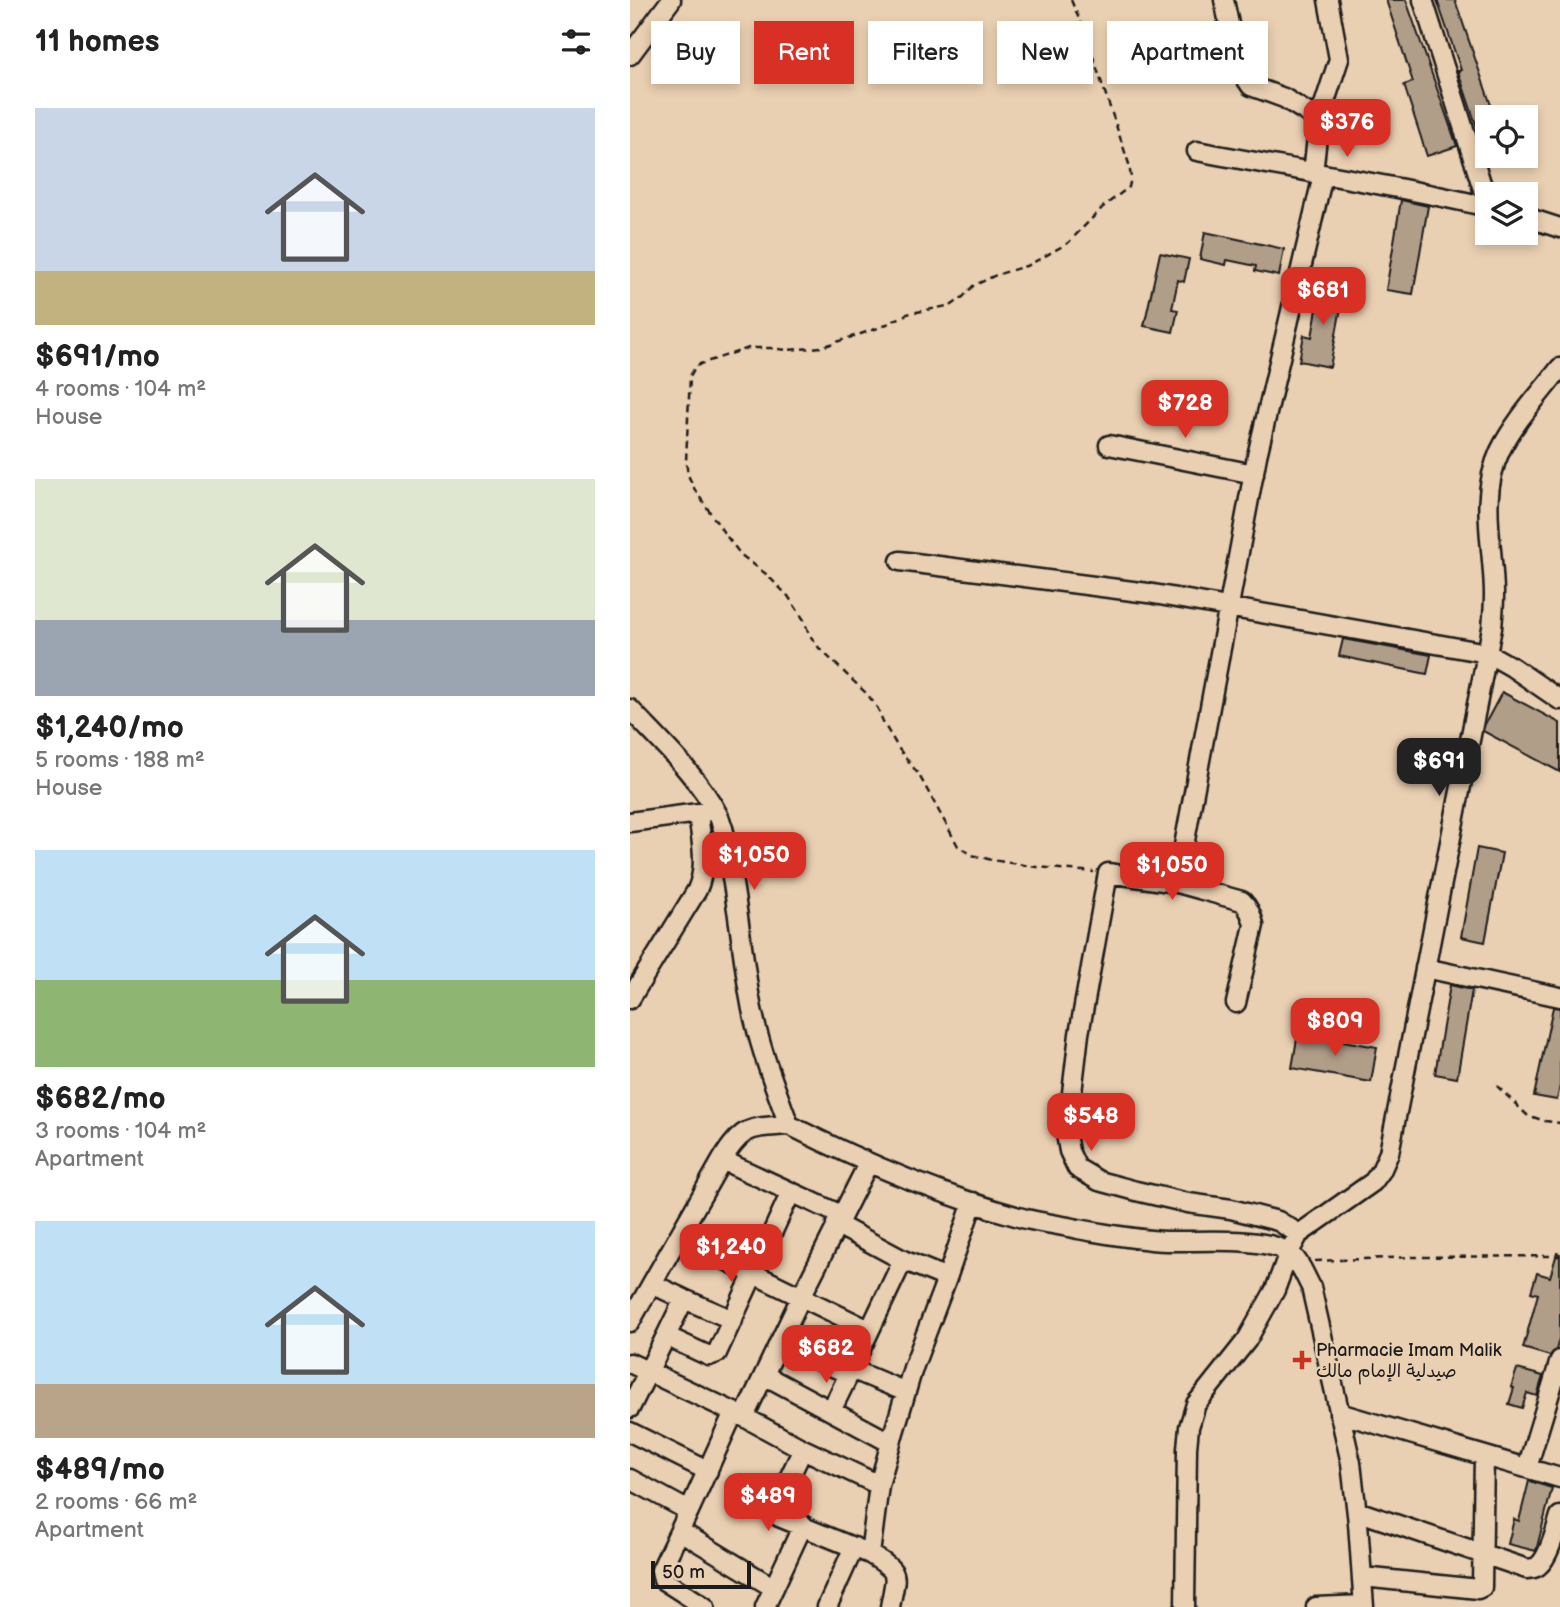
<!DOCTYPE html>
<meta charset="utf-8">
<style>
body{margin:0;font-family:"Balsamiq Sans","Playpen Sans Arabic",sans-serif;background:#f6f6f6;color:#222;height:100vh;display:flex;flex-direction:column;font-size:26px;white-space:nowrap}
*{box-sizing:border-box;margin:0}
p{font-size:23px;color:#767676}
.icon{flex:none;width:38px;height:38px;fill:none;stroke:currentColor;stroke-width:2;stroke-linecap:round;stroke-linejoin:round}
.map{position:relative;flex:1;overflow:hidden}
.details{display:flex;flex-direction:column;background:#fff;width:630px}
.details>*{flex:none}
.banner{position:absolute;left:21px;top:21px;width:665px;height:63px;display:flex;gap:14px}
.buttons{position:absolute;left:845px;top:105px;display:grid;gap:14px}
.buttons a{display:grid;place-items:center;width:63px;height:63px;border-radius:0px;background:#fff;box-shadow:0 4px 10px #0003;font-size:35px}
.scale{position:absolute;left:21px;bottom:18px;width:100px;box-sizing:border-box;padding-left:7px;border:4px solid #1c1c1c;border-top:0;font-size:19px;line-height:24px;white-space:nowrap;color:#1c1c1c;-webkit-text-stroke:5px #ead0b2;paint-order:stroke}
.price{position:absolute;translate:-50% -60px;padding:0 16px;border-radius:14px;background:#d93025;color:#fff;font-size:23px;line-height:46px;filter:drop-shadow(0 2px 4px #0008)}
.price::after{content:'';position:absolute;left:50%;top:42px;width:21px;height:16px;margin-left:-10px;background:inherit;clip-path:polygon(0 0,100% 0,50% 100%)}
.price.current{background:#222;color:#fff}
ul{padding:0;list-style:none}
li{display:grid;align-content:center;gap:14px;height:371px;padding:0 35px}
li span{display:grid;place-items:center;height:217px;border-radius:0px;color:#555}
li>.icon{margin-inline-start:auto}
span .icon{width:126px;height:126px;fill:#fffc;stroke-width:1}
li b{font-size:30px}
h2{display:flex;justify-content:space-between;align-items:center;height:84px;padding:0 35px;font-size:30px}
.pill{padding:0 24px;border-radius:0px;background:#fff;box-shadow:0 4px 10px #0003;font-size:24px;line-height:63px}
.pill.current{background:#d93025;color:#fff}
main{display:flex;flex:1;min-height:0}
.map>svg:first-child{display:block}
.building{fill:#b19e89;stroke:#1c1c1c;stroke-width:2}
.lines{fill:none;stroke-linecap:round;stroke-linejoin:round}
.minor-casing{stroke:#1c1c1c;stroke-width:23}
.path{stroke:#1c1c1c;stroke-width:2.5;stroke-dasharray:7 5;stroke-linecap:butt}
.minor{stroke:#ead0b2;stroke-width:18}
.poi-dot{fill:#c8321e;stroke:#ead0b2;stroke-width:2.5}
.labels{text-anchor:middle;stroke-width:5;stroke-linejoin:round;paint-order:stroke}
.poi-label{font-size:18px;fill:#1c1c1c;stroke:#ead0b2;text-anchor:start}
</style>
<main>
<section class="details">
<h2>11 homes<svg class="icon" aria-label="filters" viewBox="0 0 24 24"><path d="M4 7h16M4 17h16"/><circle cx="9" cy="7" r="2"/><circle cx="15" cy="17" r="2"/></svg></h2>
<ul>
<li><span style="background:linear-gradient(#c9d6e8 75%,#c2b280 0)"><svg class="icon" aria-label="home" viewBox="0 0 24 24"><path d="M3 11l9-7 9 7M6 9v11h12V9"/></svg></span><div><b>$691/mo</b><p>4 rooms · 104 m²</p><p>House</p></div></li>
<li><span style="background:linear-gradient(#dfe7d0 65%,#9aa5b1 0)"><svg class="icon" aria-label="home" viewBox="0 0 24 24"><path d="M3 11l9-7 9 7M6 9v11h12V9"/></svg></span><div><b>$1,240/mo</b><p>5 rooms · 188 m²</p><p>House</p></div></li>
<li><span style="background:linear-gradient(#bfe0f5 60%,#8fb573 0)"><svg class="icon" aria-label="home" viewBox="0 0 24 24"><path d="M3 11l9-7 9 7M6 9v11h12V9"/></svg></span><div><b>$682/mo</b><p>3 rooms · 104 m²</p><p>Apartment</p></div></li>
<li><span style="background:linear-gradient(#bfe0f5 75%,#b9a48a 0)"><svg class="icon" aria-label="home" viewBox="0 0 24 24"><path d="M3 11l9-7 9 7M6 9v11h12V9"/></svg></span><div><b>$489/mo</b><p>2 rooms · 66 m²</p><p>Apartment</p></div></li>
</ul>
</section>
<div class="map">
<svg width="930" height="1607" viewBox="0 0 930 1607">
<rect width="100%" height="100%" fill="#ead0b2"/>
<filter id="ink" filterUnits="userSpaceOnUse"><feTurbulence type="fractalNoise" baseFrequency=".0143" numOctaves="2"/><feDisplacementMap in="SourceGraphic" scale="14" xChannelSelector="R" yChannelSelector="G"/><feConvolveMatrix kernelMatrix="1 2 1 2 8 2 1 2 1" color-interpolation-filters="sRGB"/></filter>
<g filter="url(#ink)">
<!-- building -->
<path class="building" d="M756 0H776L827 146 797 156 774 85 783 82Z
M807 0H825L865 117H858V153L856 154 828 71 831 70Z
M771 200 798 206 783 294 756 290Z
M575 232 654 249 649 276 625 271 626 266 597 260 596 265 570 259Z
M530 253 559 259 554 282 548 280 542 309 548 310 543 332 514 326Z
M683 286 714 291 700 367 669 361 674 335 682 337 687 309 679 308Z
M713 639 801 655 797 674 709 656Z
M872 692 930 723V772L853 731 855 724Z
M847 848 872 853 855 942 831 937Z
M820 985 842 990 827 1078 805 1074Z
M923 1007 930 1008V1086L927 1100 904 1096Z
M668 1033 747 1047 741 1082 662 1068Z
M927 1253 930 1254V1335L926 1350 920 1356 893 1348 908 1294 901 1292 907 1273 920 1277Z
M887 1369 913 1376 907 1396 897 1393 892 1408 879 1404 884 1388 881 1387Z
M899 1481 922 1488 906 1551 878 1544 884 1519 889 1521Z"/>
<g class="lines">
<defs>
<path id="minor" d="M594 0 608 67 621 86 654 98 689 120
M793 0 858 205
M0 55 41 0
M567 151C664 170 761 184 858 207
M683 173 689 120 709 59 698 0
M896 217 930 228
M479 445 624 474
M270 561 518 593 857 653 882 667 930 700
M0 709C29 740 69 777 88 815 96 831 97 850 100 867 108 908 112 951 119 993 126 1038 143 1082 159 1125
M0 822 76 812
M547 883 627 456 693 175
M795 968 930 997
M0 999 67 890C78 865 71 840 68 814
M159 1125C236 1164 312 1196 396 1219 413 1223 431 1225 448 1229 478 1234 507 1240 537 1241 569 1242 632 1236 658 1252 669 1259 675 1276 681 1287L721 1463 728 1523 734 1607
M92 1160 211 1215
M206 1224 273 1260 317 1278
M669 1234 743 1182 751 1171 759 1153 862 628C863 617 864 606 864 595 864 547 848 498 870 451 884 422 910 394 930 368
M48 1237 239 1330
M22 1284 54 1299
M0 1322 92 1160C113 1125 121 1128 159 1125
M36 1336 54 1299 103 1320
M149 1343 219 1374 273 1260
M0 1363 114 1417 173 1449 249 1485
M221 1369 276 1392
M134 1375 261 1443
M0 1408 36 1336 79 1356 87 1353 161 1192
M201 1411 219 1374
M709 1413 930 1478
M114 1417 171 1297 238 1164
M0 1432 78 1471
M173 1449 147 1503 146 1509 149 1517 240 1554
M897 1468 930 1360
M0 1479 59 1511 104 1412
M59 1511 31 1570 33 1580 75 1607
M727 1511 897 1569C901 1568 904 1569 908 1566 919 1558 926 1529 930 1516
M50 1531 144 1588
M733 1577 848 1589 852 1587 854 1456
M135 1607 173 1525
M197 1607 224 1547
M260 1607C266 1572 272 1574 240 1554L249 1485 264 1432 283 1368 317 1278 343 1202
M555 1607 557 1448 559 1427 566 1404 617 1340 645 1290 659 1252 669 1234 648 1221 601 1209 558 1203 506 1191 469 1181 447 1168 439 1151 436 1134 439 1118 449 1034 478 873 547 883 612 901C619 908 622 915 624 925L606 1003
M686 1607 734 1605"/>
</defs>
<!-- minor casing -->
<use href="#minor" class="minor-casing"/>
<!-- path -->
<path class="path" d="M441 0 455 33 499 164 501 178 499 187 473 207 438 243 399 265 366 275 343 286 333 297 322 305 277 314 251 327 192 347 158 350 140 348H119L70 364 64 369 60 376 56 461 58 475 65 490 94 533 111 555 136 574 158 596 174 620 179 634 189 648 238 695 248 709 254 724 269 749 289 775 328 846 342 855 362 860 407 867 464 872
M867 1086 897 1115 915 1121 930 1123
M685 1261 782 1257 930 1256"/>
<!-- minor -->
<use href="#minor" class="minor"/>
</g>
</g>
<!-- markers -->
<path class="poi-dot" d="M668.5 1349.5h7v7h7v7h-7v7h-7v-7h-7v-7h7z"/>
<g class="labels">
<!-- poi labels -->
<g class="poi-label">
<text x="686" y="1356">Pharmacie Imam Malik<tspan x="686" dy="21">صيدلية الإمام مالك</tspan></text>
</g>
</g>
</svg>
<div class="buttons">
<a><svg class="icon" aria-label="locate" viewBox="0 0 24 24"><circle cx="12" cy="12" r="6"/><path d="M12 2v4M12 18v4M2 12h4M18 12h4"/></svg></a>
<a><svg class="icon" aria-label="layers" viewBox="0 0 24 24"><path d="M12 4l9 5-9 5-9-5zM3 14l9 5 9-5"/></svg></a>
</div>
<div class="scale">50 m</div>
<b class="price" style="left:717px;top:159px">$376</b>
<b class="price" style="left:693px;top:327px">$681</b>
<b class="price" style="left:555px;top:440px">$728</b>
<b class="price current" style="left:809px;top:798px">$691</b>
<b class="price" style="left:124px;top:892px">$1,050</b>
<b class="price" style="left:542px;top:902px">$1,050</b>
<b class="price" style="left:705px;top:1058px">$809</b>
<b class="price" style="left:461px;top:1153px">$548</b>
<b class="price" style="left:101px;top:1284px">$1,240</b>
<b class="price" style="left:196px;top:1385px">$682</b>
<b class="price" style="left:138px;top:1533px">$489</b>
<div class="banner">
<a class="pill">Buy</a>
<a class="pill current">Rent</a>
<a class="pill">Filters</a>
<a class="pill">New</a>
<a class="pill">Apartment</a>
</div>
</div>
</main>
